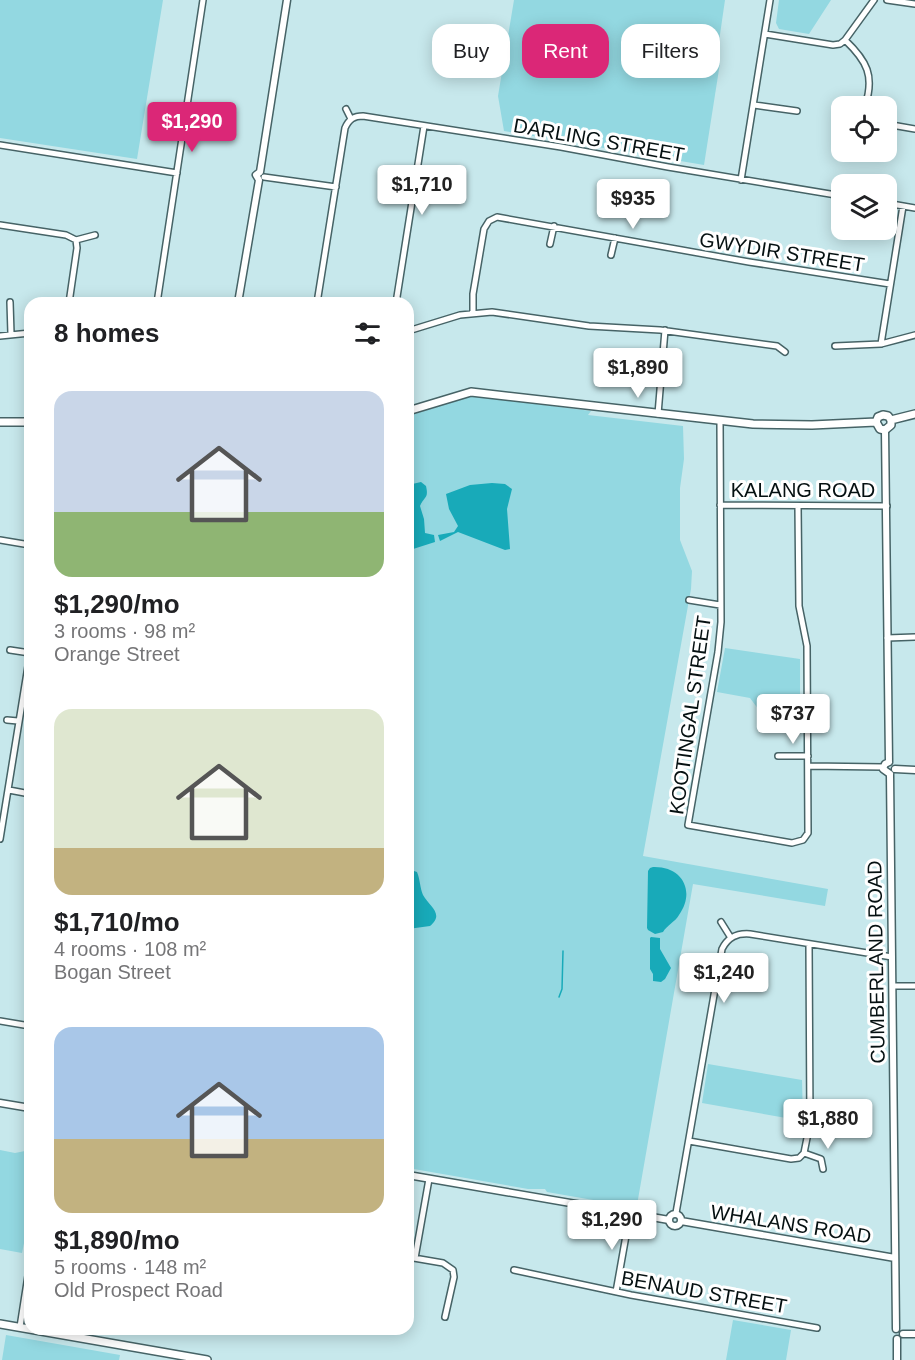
<!DOCTYPE html>
<meta charset="utf-8">
<style>
body{margin:0;font-family:Arial,sans-serif;background:#f6f6f6;color:#202124;height:100vh;display:flex;flex-direction:column;font-size:22px;white-space:nowrap}
*{box-sizing:border-box;margin:0}
p{font-size:20px;color:#757577}
.icon{flex:none;width:33px;height:33px;fill:none;stroke:currentColor;stroke-width:2;stroke-linecap:round;stroke-linejoin:round}
.map{position:relative;flex:1;overflow:hidden}
.details{position:absolute;left:24px;top:297px;width:390px;height:1038px;display:flex;flex-direction:column;background:#fff;border-radius:18px;box-shadow:0 3px 15px #0003}
.details>*{flex:none}
.guide{position:absolute;left:432px;top:24px;width:393px;height:54px;display:flex;gap:12px}
.controls{position:absolute;left:831px;top:96px;display:grid;gap:12px}
.controls a{display:grid;place-items:center;width:66px;height:66px;border-radius:12px;background:#fff;box-shadow:0 3px 15px #0003;font-size:30px}
.price{position:absolute;translate:-50% -51px;padding:0 14px;border-radius:6px;background:#fff;color:#222;font-size:20px;line-height:39px;filter:drop-shadow(0 2px 3px #0008)}
.price::after{content:'';position:absolute;left:50%;top:36px;width:18px;height:14px;margin-left:-9px;background:inherit;clip-path:polygon(0 0,100% 0,50% 100%)}
.price.current{background:#db2777;color:#fff}
ul{padding:0;list-style:none}
li{display:grid;align-content:center;gap:12px;height:318px;padding:0 30px}
li span{display:grid;place-items:center;height:186px;border-radius:18px;color:#555}
li>.icon{margin-inline-start:auto}
span .icon{width:108px;height:108px;fill:#fffc;stroke-width:1}
li b{font-size:26px}
h2{display:flex;justify-content:space-between;align-items:center;height:72px;padding:0 30px;font-size:26px}
.pill{padding:0 21px;border-radius:18px;background:#fff;box-shadow:0 3px 15px #0003;font-size:21px;line-height:54px}
.pill.current{background:#db2777;color:#fff}
.map>svg:first-child{display:block}
.green{fill:#93d8e1}
.water{fill:#18aab9}
.lines{fill:none;stroke-linecap:round;stroke-linejoin:round}
.stream{stroke:#18aab9;stroke-width:1.5}
.minor-casing{stroke:#466366;stroke-width:8}
.tertiary-casing{stroke:#466366;stroke-width:9}
.secondary-casing{stroke:#466366;stroke-width:10}
.minor{stroke:#fff;stroke-width:5}
.tertiary{stroke:#fff;stroke-width:6}
.secondary{stroke:#fff;stroke-width:7}
.labels{text-anchor:middle;stroke-width:6;stroke-linejoin:round;paint-order:stroke}
.street-label{font-size:20px;fill:#051011;stroke:#fff}
</style>
<div class="map">
<svg width="915" height="1360" viewBox="0 0 915 1360">
<rect width="100%" height="100%" fill="#c7e8ec"/>
<!-- green -->
<path class="green" d="M0 0H163L137 159 0 138Z
M514 0H725L716 62 720 63 704 165 504 131 498 96Z
M779 0H831L809 34 779 29 776 23Z
M472 396 591 411 588 415 683 426 684 459 680 488V540L692 571 691 589 643 856 828 889 825 906 693 884 637 1205 630 1204 628 1206 547 1192 545 1189H528L408 1168V416Z
M725 648 800 659V696L759 710 750 698 717 692Z
M708 1064 802 1080 803 1121 702 1103Z
M0 1150 15 1153 30 1150V1213L22 1253 0 1249Z
M733 1320 791 1330 786 1360H726Z
M6 1335 120 1355 119 1360H2Z"/>
<!-- water -->
<path class="water" d="M421 482 426 486C429 499 424 496 420 506L424 519 425 533 434 535 435 542 410 550 408 549V485Z
M492 483 505 484 512 489 507 509 510 549 505 550 458 532 440 541 438 535 454 532 458 526 449 509 446 494 470 485Z
M653 867C682 866 696 891 679 915 675 922 667 925 663 932L655 934 648 930 647 928 648 871 650 868Z
M408 869 417 872C420 879 420 888 423 895 429 906 445 914 430 926L408 929Z
M651 937 660 938V949L671 968 665 979 661 982 653 981V974L650 969V938Z"/>
<g class="lines">
<!-- stream -->
<path class="stream" d="M559 997 562 989 563 951"/>
<defs>
<path id="minor" d="M887 0 915 4
M765 34 833 45 840 44 845 40 874 0
M845 40C867 61 875 76 865 106
M754 105 797 111
M346 109 351 119
M886 124 915 129
M0 145 177 173
M264 177 336 187
M741 180 770 0
M886 203 915 208
M0 225 66 235 76 240 77 248 69 303
M76 240 95 235
M550 244 554 226
M611 255 615 238
M10 302 11 334
M157 303 203 0
M317 303 345 128C349 119 354 116 363 116L561 147 668 167 842 196
M396 303 424 126
M473 313V294L484 229 489 221 497 217 749 262 890 284
M408 331 460 315 492 312 589 326 660 330 777 346 785 352
M0 336 30 333
M881 344 903 206
M835 346 881 344 915 335
M658 414 665 330
M720 421 721 622 718 652 688 825 792 843 803 840 808 833 807 646 799 606 798 506
M720 505 887 506
M0 540 30 545
M689 600 720 605
M887 638 915 637
M10 650 30 653
M7 720 18 721
M778 756H808
M809 766 883 767
M9 790 30 794
M0 839 30 654
M721 922 731 938
M893 986H915
M0 1021 30 1026
M689 1141 791 1159 799 1158 804 1153 810 1123 809 944
M804 1153 821 1159 823 1169
M676 1213 722 949C728 937 737 933 750 934L892 957
M408 1257 443 1263 453 1270 454 1277 445 1317
M415 1258 429 1179
M514 1270 631 1295 817 1328
M616 1292 630 1213
M20 1327 30 1263"/>
<path id="tertiary" d="M238 303 259 180 256 175 260 172 287 0
M885 430 889 762
M889 762 885 764 883 769 890 774
M895 769 915 770
M890 774 896 1329
M0 1103 30 1108
M408 1175 669 1220
M669 1220a6 6 0 1 1 12 0a6 6 0 1 1-12 0Z
M681 1221 895 1258
M903 1334H915
M897 1339V1360"/>
<path id="secondary" d="M408 411 471 392 753 424 812 425 876 422
M891 420 915 414
M0 422H30
M876 422 880 429 885 430 891 425V420
M876 422 878 417 883 415 888 416 891 420
M0 1324 207 1360"/>
</defs>
<!-- minor casing -->
<use href="#minor" class="minor-casing"/>
<!-- tertiary casing -->
<use href="#tertiary" class="tertiary-casing"/>
<!-- secondary casing -->
<use href="#secondary" class="secondary-casing"/>
<!-- minor -->
<use href="#minor" class="minor"/>
<!-- tertiary -->
<use href="#tertiary" class="tertiary"/>
<!-- secondary -->
<use href="#secondary" class="secondary"/>
</g>
<g class="labels">
<!-- street labels -->
<g class="street-label">
<text transform="translate(599 140) rotate(10)" y="7">DARLING STREET</text>
<text transform="translate(782 252) rotate(9)" y="7">GWYDIR STREET</text>
<text x="803" y="497">KALANG ROAD</text>
<text transform="translate(690 715) rotate(-82)" y="7">KOOTINGAL STREET</text>
<text transform="translate(876 962) rotate(-91)" y="7">CUMBERLAND ROAD</text>
<text transform="translate(791 1224) rotate(9)" y="7">WHALANS ROAD</text>
<text transform="translate(704 1292) rotate(10)" y="7">BENAUD STREET</text>
</g>
</g>
</svg>
<div class="controls">
<a><svg class="icon" aria-label="locate" viewBox="0 0 24 24"><circle cx="12" cy="12" r="6"/><path d="M12 2v4M12 18v4M2 12h4M18 12h4"/></svg></a>
<a><svg class="icon" aria-label="layers" viewBox="0 0 24 24"><path d="M12 4l9 5-9 5-9-5zM3 14l9 5 9-5"/></svg></a>
</div>
<b class="price current" style="left:192px;top:153px">$1,290</b>
<b class="price" style="left:422px;top:216px">$1,710</b>
<b class="price" style="left:633px;top:230px">$935</b>
<b class="price" style="left:638px;top:399px">$1,890</b>
<b class="price" style="left:793px;top:745px">$737</b>
<b class="price" style="left:724px;top:1004px">$1,240</b>
<b class="price" style="left:828px;top:1150px">$1,880</b>
<b class="price" style="left:612px;top:1251px">$1,290</b>
<div class="guide">
<a class="pill">Buy</a>
<a class="pill current">Rent</a>
<a class="pill">Filters</a>
</div>
<section class="details">
<h2>8 homes<svg class="icon" aria-label="filters" viewBox="0 0 24 24"><path d="M4 7h16M4 17h16"/><circle cx="9" cy="7" r="2"/><circle cx="15" cy="17" r="2"/></svg></h2>
<ul>
<li><span style="background:linear-gradient(#c9d6e8 65%,#8fb573 0)"><svg class="icon" aria-label="home" viewBox="0 0 24 24"><path d="M3 11l9-7 9 7M6 9v11h12V9"/></svg></span><div><b>$1,290/mo</b><p>3 rooms · 98 m²</p><p>Orange Street</p></div></li>
<li><span style="background:linear-gradient(#dfe7d0 75%,#c2b280 0)"><svg class="icon" aria-label="home" viewBox="0 0 24 24"><path d="M3 11l9-7 9 7M6 9v11h12V9"/></svg></span><div><b>$1,710/mo</b><p>4 rooms · 108 m²</p><p>Bogan Street</p></div></li>
<li><span style="background:linear-gradient(#a9c7e8 60%,#c2b280 0)"><svg class="icon" aria-label="home" viewBox="0 0 24 24"><path d="M3 11l9-7 9 7M6 9v11h12V9"/></svg></span><div><b>$1,890/mo</b><p>5 rooms · 148 m²</p><p>Old Prospect Road</p></div></li>
</ul>
</section>
</div>
